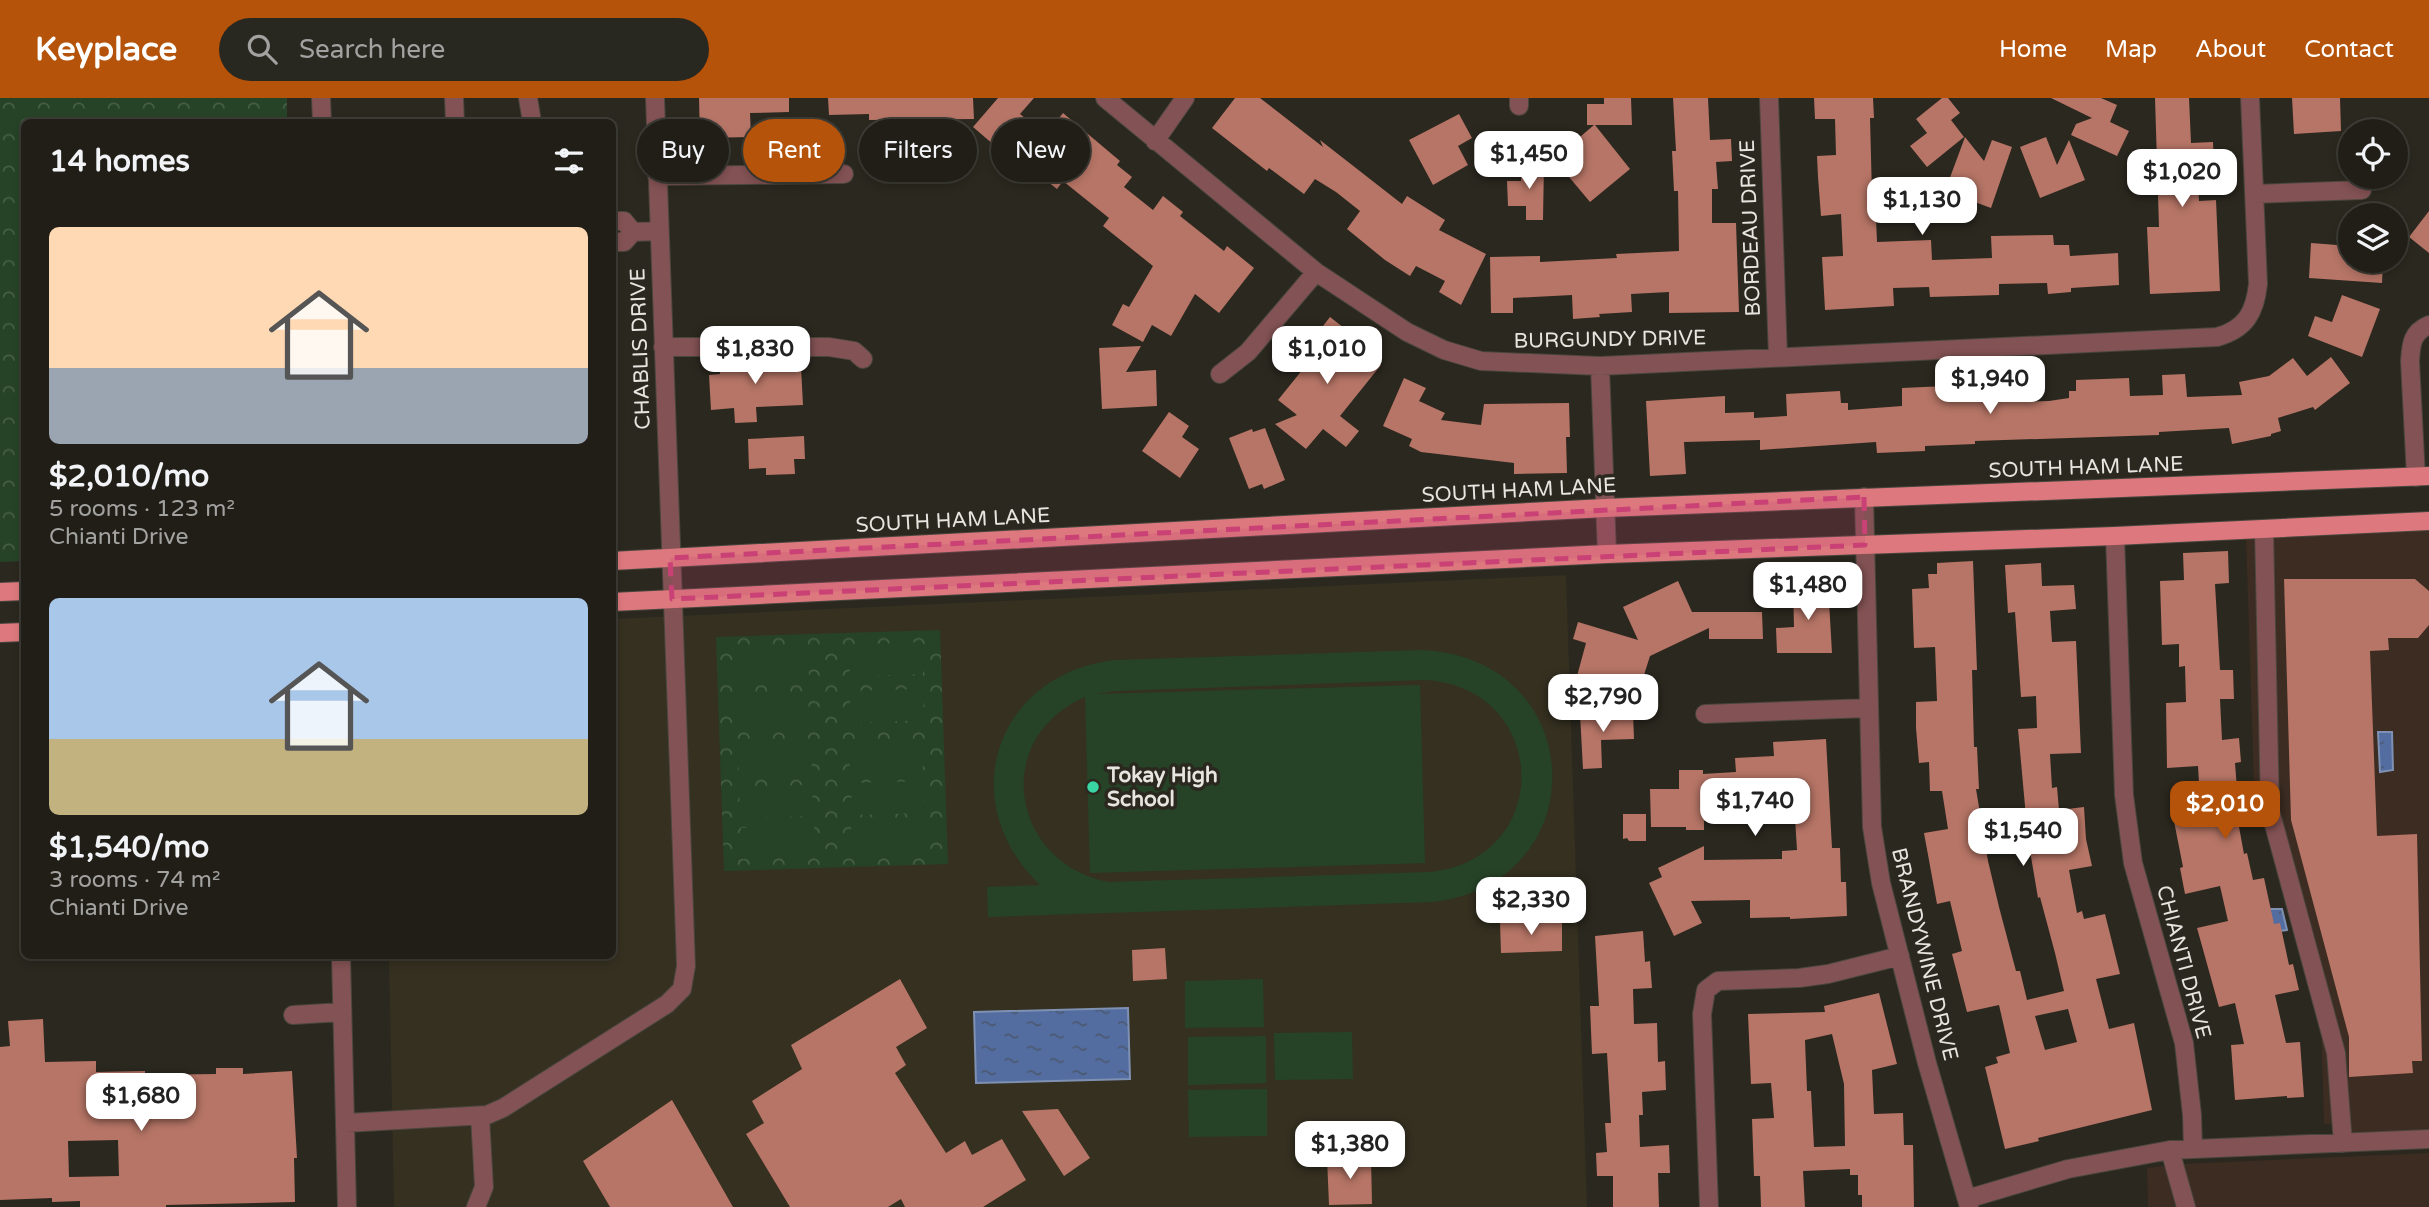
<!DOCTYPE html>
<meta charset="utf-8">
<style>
body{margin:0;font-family:"Varela Round",sans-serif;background:#282720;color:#f1f3f6;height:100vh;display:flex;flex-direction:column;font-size:26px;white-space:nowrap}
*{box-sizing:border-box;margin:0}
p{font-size:23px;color:#a2a2a1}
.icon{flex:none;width:38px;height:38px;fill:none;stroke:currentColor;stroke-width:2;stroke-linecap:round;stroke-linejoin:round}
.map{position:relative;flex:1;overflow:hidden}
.sheet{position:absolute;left:21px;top:21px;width:595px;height:840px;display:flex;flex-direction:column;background:#201e17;border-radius:10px;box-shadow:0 4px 10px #0003,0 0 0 2px #3d3c36}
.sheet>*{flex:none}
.hud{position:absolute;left:637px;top:21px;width:665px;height:63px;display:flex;gap:14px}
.buttons{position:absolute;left:2338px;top:21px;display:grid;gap:14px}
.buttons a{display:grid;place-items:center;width:70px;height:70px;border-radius:50%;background:#201e17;box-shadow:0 4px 10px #0003,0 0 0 2px #3d3c36;font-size:35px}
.price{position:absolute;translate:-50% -60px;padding:0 16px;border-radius:14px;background:#fff;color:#222;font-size:23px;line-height:46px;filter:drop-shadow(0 2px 4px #0008)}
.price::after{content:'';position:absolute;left:50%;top:42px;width:21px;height:16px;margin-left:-10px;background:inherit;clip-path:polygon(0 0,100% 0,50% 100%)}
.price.active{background:#b45309;color:#fff}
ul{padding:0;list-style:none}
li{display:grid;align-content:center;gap:14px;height:371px;padding:0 28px}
li span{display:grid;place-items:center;height:217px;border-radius:10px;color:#555}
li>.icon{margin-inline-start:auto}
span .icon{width:126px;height:126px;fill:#fffc;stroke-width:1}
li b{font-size:30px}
h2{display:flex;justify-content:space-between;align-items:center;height:84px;padding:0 28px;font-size:30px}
.tag{padding:0 24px;border-radius:32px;background:#201e17;box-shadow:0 4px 10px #0003,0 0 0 2px #3d3c36;font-size:24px;line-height:63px}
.tag.active{background:#b45309;color:#fff}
header{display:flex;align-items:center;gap:42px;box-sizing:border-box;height:98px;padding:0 35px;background:#b45309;color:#fff}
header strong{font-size:33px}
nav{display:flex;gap:38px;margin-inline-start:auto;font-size:24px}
.search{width:490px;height:63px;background:#282720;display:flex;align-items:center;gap:18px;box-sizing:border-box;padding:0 24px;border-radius:38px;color:#a2a2a1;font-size:26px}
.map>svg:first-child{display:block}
.commercial{fill:#3c2c21}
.built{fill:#353020}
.park{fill:url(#park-crowns)}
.pitch{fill:#264327;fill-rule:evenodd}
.water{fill:url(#water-ripples);stroke:#7f91b3;stroke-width:2}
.building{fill:#b67566;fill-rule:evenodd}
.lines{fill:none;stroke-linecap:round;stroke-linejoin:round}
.minor-casing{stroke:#49463e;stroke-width:20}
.major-casing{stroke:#49463e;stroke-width:20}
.minor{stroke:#835254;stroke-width:18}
.major{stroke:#dd797e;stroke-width:18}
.marked{fill:#c94175;fill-opacity:0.2;stroke:#c94175;stroke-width:5;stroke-dasharray:14 9;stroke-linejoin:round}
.poi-dot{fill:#3ad4a4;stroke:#2b281f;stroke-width:2.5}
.labels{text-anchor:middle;stroke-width:7;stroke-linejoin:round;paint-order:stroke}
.street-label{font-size:21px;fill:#e7e5df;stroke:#2b281f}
.poi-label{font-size:21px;font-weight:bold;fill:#e7e5df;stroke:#2b281f;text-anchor:start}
</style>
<header>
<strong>Keyplace</strong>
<div class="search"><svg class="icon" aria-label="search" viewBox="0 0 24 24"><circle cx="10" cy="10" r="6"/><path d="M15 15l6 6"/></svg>Search here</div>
<nav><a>Home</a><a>Map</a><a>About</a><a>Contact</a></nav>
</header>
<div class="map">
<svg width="2429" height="1109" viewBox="0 0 2429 1109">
<defs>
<pattern id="park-crowns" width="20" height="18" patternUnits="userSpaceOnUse" patternTransform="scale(1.75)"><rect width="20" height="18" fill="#264327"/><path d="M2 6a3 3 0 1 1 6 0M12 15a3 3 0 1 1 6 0" fill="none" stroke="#465e46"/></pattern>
<pattern id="water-ripples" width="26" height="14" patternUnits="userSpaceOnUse" patternTransform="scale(1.75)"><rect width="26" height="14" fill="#536da0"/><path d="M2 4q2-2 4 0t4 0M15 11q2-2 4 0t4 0" fill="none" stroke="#4c5972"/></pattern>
</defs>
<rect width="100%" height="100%" fill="#2b281f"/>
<!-- commercial -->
<path class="commercial" d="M2429 423V1041L2343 1045 2340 1025 2324 1026 2321 927 2254 689 2246 440Z
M2429 1055V1109H2148L2147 1070 2181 1066Z"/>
<!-- built -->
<path class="built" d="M1566 477 1587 1109H394L389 858H612L613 521Z"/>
<!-- park -->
<path class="park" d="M0 0H287V24H24V463L0 464Z
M940 532 948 766 724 773 716 539Z"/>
<!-- pitch -->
<path class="pitch" d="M922 544 923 576 850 578 849 547Z
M807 548 809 579 735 582 734 551Z
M1422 552C1590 560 1598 785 1432 804L988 819 987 789 1040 787C953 704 995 576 1115 562ZM1423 582C1550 587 1556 761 1430 774L1108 784C1010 764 991 640 1085 599L1090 775 1425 765 1420 587 1095 596 1116 593Z
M923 591 924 622 851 625 850 593Z
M808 595 809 626 736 628 735 597Z
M922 644 923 675 850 677 849 646Z
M811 647 812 679 739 681 738 650Z
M924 683 925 715 852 717 851 685Z
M812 687 813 718 740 720 739 689Z
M924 723 926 755 852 757 851 725Z
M814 727 815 759 742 761 741 730Z
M1263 881 1264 929 1185 930V883Z
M1352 934 1353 981 1275 982 1274 935Z
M1266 938V985L1188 987V939Z
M1267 991V1038L1189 1039 1188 992Z"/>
<!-- water -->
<path class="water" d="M2378 634H2392L2393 672 2380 674Z
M2268 811H2282L2287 832 2261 835Z
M1128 910 1130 981 976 985 974 914Z"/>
<!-- building -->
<path class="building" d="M699 0H789V14L750 15 751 39 700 40Z
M828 0H973L974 21 869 22V16L829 17Z
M998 0H1034L1020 16 1046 37 1063 15 1120 63 1117 67 1132 79 1124 89 1153 112 1163 98 1183 114 1180 118 1224 153 1227 148 1254 170 1219 215 1195 196 1171 238 1152 227 1143 244 1112 227 1123 206 1129 209 1153 168 1103 128 1109 120 1063 83 1057 91 1038 76 1043 69 1017 49 1008 59 973 29Z
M1235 0H1260L1323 49 1320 42 1402 106 1407 98 1445 122 1439 132 1486 156 1461 207 1439 194 1445 183 1416 168 1410 178 1385 162 1347 131 1360 113 1336 94 1315 81 1304 96 1269 70 1267 73 1212 30Z
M1604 0H1631L1632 27H1595L1630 71 1590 104 1554 61 1594 27H1587V6H1604Z
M1673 0H1708L1710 42 1731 41 1732 63 1716 64 1718 91H1712V125H1736L1739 214 1669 215V194L1631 196 1632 214 1599 216 1600 219 1573 221 1572 197 1513 200V215H1491L1490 159 1540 158V164L1617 160 1616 156 1679 153 1678 93H1674L1672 53H1676Z
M1814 0H1873L1874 20H1870L1872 97H1875L1877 144 1931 142 1932 162 1992 160 1991 138 2053 137 2054 147H2069L2070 158 2118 155 2119 187 2071 190V194L2048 196 2047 185 1999 186V197L1930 199 1929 189 1893 190 1894 208 1825 212 1822 159 1843 158 1841 116 1821 118 1818 79 1817 58 1836 57 1835 21H1815Z
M1942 0H1948L1960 15 1951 22 1964 39 1927 69 1910 48 1927 35 1916 21Z
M2051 0H2101L2117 7 2110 24 2129 33 2117 58 2071 37 2076 26 2092 20Z
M2155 0H2189L2191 45 2213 44 2214 66 2197 67 2199 103 2216 102 2220 193 2150 196 2147 129H2159Z
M2292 0H2340L2341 33 2294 36Z
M1459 16 1472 40 1458 48 1468 67 1433 87 1409 42Z
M1965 39 1984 63 1992 42 2012 49 1991 110 1945 93Z
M2046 39 2057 67 2069 42 2085 82 2040 100 2020 49Z
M1521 65H1544L1543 122H1526V108H1508L1507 83H1521Z
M2429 113V155L2409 139Z
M2311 145 2350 148V163H2383L2382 185 2309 180Z
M2342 197 2380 211 2362 259 2308 238 2315 218 2332 224Z
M1330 219 1357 240 1353 244 1381 267 1340 318 1359 333 1346 349 1323 331 1306 351 1275 326 1297 317 1278 302 1303 271 1295 264Z
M1141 248 1126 274 1156 272 1157 308 1102 311 1099 250Z
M2331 259 2350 285 2315 312 2313 309 2278 320 2281 333 2271 336V338L2232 346 2229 330 2159 334V337L1975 343V346L1925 348V353L1877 355 1876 344 1760 352V342L1684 344 1686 376 1650 378 1646 303 1725 298V315L1754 314V320L1787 318 1786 296 1840 293 1841 305H1848V312L1902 308V290L2013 285 2014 304 2049 303 2069 300V293H2076V282L2129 280 2130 298 2163 297 2162 277 2185 276 2187 299 2242 297 2239 284 2269 278 2293 260 2307 278Z
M719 260H789L790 269H801L803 307 756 309 757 324 735 325 734 310 711 312 709 277 720 276Z
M1404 280 1426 290 1419 303 1445 315 1441 322 1481 327 1484 306 1569 305 1570 339H1566L1567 375 1514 376V365L1421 354 1409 348 1412 341 1383 328Z
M1169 314 1189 328 1182 339 1199 351 1180 380 1142 353Z
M1265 330 1285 382 1264 391 1262 386 1249 391 1229 340 1252 331 1253 334Z
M804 338 805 361H794L795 376 766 377V370L749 371 748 341Z
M2228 453 2229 485 2215 486 2220 572H2233L2234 601H2220L2222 642 2239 640 2241 664 2235 665 2237 691H2232L2244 756 2247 755 2253 782 2264 780 2274 826 2280 825 2289 867 2293 866 2299 892 2275 897 2286 945 2300 944 2304 999 2287 1000V998L2235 1002 2231 947 2244 946 2235 905 2219 909 2197 830 2228 823 2220 788 2185 796 2180 770 2183 769 2171 708 2200 702 2198 668 2167 670 2166 605 2186 604 2185 568 2179 569V546L2162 547 2160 483 2184 482 2183 455Z
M1973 463 1977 572H1972L1974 649H1977L1979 691H1976L1988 763 1999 809 2016 873H2020L2027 902 2064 893 2055 855 2040 799 2038 800 2028 741 2018 631 2037 630 2036 598 2021 599 2015 514 2008 515 2005 467 2041 465 2042 488 2074 487 2076 511 2050 513 2052 544 2076 543 2081 655 2050 656 2052 690 2057 689 2059 712 2084 709 2086 741 2092 768 2069 772 2077 815 2082 813 2084 821 2105 816 2120 876 2096 881 2109 931 2134 925 2152 1012 2038 1040 2039 1043 2005 1051 1985 969 1998 965 1996 959 2010 955 1999 907 1967 914 1952 856 1962 853 1950 803 1937 806 1924 735 1948 731 1942 693H1930L1929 664 1919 665 1916 630V604L1937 603 1935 549 1914 550 1912 491 1929 490 1928 476H1937V465ZM2068 911 2077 944 2045 952 2035 918Z
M2284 481H2415L2429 493V527L2418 540H2388L2389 552 2370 553 2377 738 2417 736 2422 963H2412L2413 975 2349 979V939L2291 722Z
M1678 483 1692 514H1762L1763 541H1709V530L1650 558 1638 596 1577 578 1586 545 1573 541 1578 524 1638 542 1623 509Z
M1793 486H1828L1832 555H1777L1776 530 1794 529Z
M1633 614 1634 641 1601 642 1602 670 1583 671 1580 616Z
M1826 641 1832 750H1840L1841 784H1846L1847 818 1790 821V819L1750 820V802L1691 803 1702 825 1674 838 1649 785 1662 779 1658 770 1704 748V762L1782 761V753L1797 752 1795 720 1704 723V732H1686V729H1651L1650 691H1679V672H1703V676L1736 674 1735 660 1774 658 1773 644Z
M1623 716H1646V743H1629L1627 740 1623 741Z
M1562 823V853L1501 855 1500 824Z
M1643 833 1645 864 1650 863 1652 890 1633 891 1634 926 1657 925 1658 964 1665 963 1666 992 1642 994 1643 1017H1639L1640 1049 1669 1047 1670 1075H1658L1659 1109H1613V1078H1597L1596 1055 1607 1054 1605 1025H1611L1607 955 1592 956 1590 908H1599L1595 838Z
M1165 850 1167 881 1133 883 1132 852Z
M900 881 927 930 896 949 906 967 895 975 946 1055 965 1043 972 1057 1002 1041 1026 1082 983 1109H905L901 1101 888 1109H790L746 1036 764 1025 752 1003 802 971 791 947Z
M1879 895 1897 966 1872 972 1874 1016 1903 1015 1904 1047H1913L1914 1109H1862V1097H1858V1077H1850V1071L1803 1073 1805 1109H1761L1760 1078H1754L1752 1021 1774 1020 1771 985 1751 986 1748 916 1825 914 1824 908ZM1832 936 1844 986 1845 1048 1814 1049 1811 993H1807L1805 942Z
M43 921 45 964 96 963V974L145 973V977L216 976V970H243V976L292 973 297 1060H294L295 1104 166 1107V1109H80V1103L52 1104V1100L0 1102V949L10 948 8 923ZM118 1042 119 1078 69 1079 68 1043Z
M672 1002 733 1109H610L583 1063Z
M1058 1011 1090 1060 1064 1078 1022 1013Z
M1327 1060H1371L1372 1106 1329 1107Z"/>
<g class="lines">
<defs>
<path id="minor" d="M321 0 322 24
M454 0 455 24
M528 0 532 24
M1105 0 1316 174 1407 234 1444 252 1481 263 1600 268 2217 239C2246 231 2255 214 2258 186L2250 0
M1519 0V8
M1769 0 1778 259
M1155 43 1185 0
M657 78 844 76
M2255 96 2362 92
M612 123H624L633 134
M612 144H624L633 134 659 133
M663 249H829L854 253 863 261
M1600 268 1607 456
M1220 276 1248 254 1316 174
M2416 379 2410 263C2411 246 2412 234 2429 227
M1864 399 1872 729 1881 785 1927 965 1969 1109
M2264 431 2270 712 2336 955 2343 1045
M2115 438 2124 697 2133 765 2184 945 2192 1017 2193 1051
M1705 616 1869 610
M341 858 347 1109
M293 917 342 914
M346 1025 487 1017 503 1010 667 906 682 891 686 868 655 0
M2170 1052 2186 1109
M1967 1101 2068 1071 2170 1052 2429 1041
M476 1109 484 1089 480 1018
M1709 1109 1702 916 1706 892 1718 883 1799 880 1828 876 1900 858"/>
<path id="major" d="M612 463 1605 410 2429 378
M0 494 24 493
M612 504 1607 456 2115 438 2429 423
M0 535 24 534"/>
</defs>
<!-- minor casing -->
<use href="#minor" class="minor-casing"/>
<!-- major casing -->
<use href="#major" class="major-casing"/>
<!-- minor -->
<use href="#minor" class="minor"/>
<!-- major -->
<use href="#major" class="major"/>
</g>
<!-- marked area -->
<path class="marked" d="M1864 399 1865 447 672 501 670 460Z"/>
<!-- markers -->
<circle class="poi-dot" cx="1093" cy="689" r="7"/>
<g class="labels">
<!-- street labels -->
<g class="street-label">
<text transform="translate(1750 130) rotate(-92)" y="7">BORDEAU DRIVE</text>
<text transform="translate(1610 241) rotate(-1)" y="7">BURGUNDY DRIVE</text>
<text transform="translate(640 251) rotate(-92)" y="7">CHABLIS DRIVE</text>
<text transform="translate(2086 369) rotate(-2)" y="7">SOUTH HAM LANE</text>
<text transform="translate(1519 392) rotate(-3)" y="7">SOUTH HAM LANE</text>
<text transform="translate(953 422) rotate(-3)" y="7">SOUTH HAM LANE</text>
<text transform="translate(1925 856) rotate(76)" y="7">BRANDYWINE DRIVE</text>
<text transform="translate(2184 864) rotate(75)" y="7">CHIANTI DRIVE</text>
</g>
<!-- poi labels -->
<g class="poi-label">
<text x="1107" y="684">Tokay High<tspan x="1107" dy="24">School</tspan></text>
</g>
</g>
</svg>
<div class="buttons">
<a><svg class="icon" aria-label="locate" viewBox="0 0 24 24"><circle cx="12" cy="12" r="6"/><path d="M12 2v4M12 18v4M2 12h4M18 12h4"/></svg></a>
<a><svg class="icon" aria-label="layers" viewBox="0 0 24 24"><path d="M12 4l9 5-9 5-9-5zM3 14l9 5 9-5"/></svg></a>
</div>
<b class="price" style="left:1529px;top:93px">$1,450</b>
<b class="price" style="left:2182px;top:111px">$1,020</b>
<b class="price" style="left:1922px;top:139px">$1,130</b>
<b class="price" style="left:755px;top:288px">$1,830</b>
<b class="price" style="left:1327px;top:288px">$1,010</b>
<b class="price" style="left:1990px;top:318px">$1,940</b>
<b class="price" style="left:1808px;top:524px">$1,480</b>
<b class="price" style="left:1603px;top:636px">$2,790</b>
<b class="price" style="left:1755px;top:740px">$1,740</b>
<b class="price active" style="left:2225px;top:743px">$2,010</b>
<b class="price" style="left:2023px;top:770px">$1,540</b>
<b class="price" style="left:1531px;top:839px">$2,330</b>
<b class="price" style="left:141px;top:1035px">$1,680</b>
<b class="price" style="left:1350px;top:1083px">$1,380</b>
<div class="hud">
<a class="tag">Buy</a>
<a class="tag active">Rent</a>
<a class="tag">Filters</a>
<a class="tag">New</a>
</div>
<section class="sheet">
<h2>14 homes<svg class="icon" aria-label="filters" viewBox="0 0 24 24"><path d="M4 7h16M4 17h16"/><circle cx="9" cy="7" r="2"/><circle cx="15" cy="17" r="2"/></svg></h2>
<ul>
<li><span style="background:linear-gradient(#ffd9b3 65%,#9aa5b1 0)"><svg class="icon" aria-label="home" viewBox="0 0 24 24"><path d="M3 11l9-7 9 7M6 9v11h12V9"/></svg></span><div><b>$2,010/mo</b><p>5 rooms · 123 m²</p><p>Chianti Drive</p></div></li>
<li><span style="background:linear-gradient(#a9c7e8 65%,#c2b280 0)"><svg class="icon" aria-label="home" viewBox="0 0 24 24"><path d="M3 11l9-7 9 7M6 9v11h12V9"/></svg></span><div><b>$1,540/mo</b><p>3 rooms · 74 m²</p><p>Chianti Drive</p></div></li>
</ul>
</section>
</div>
